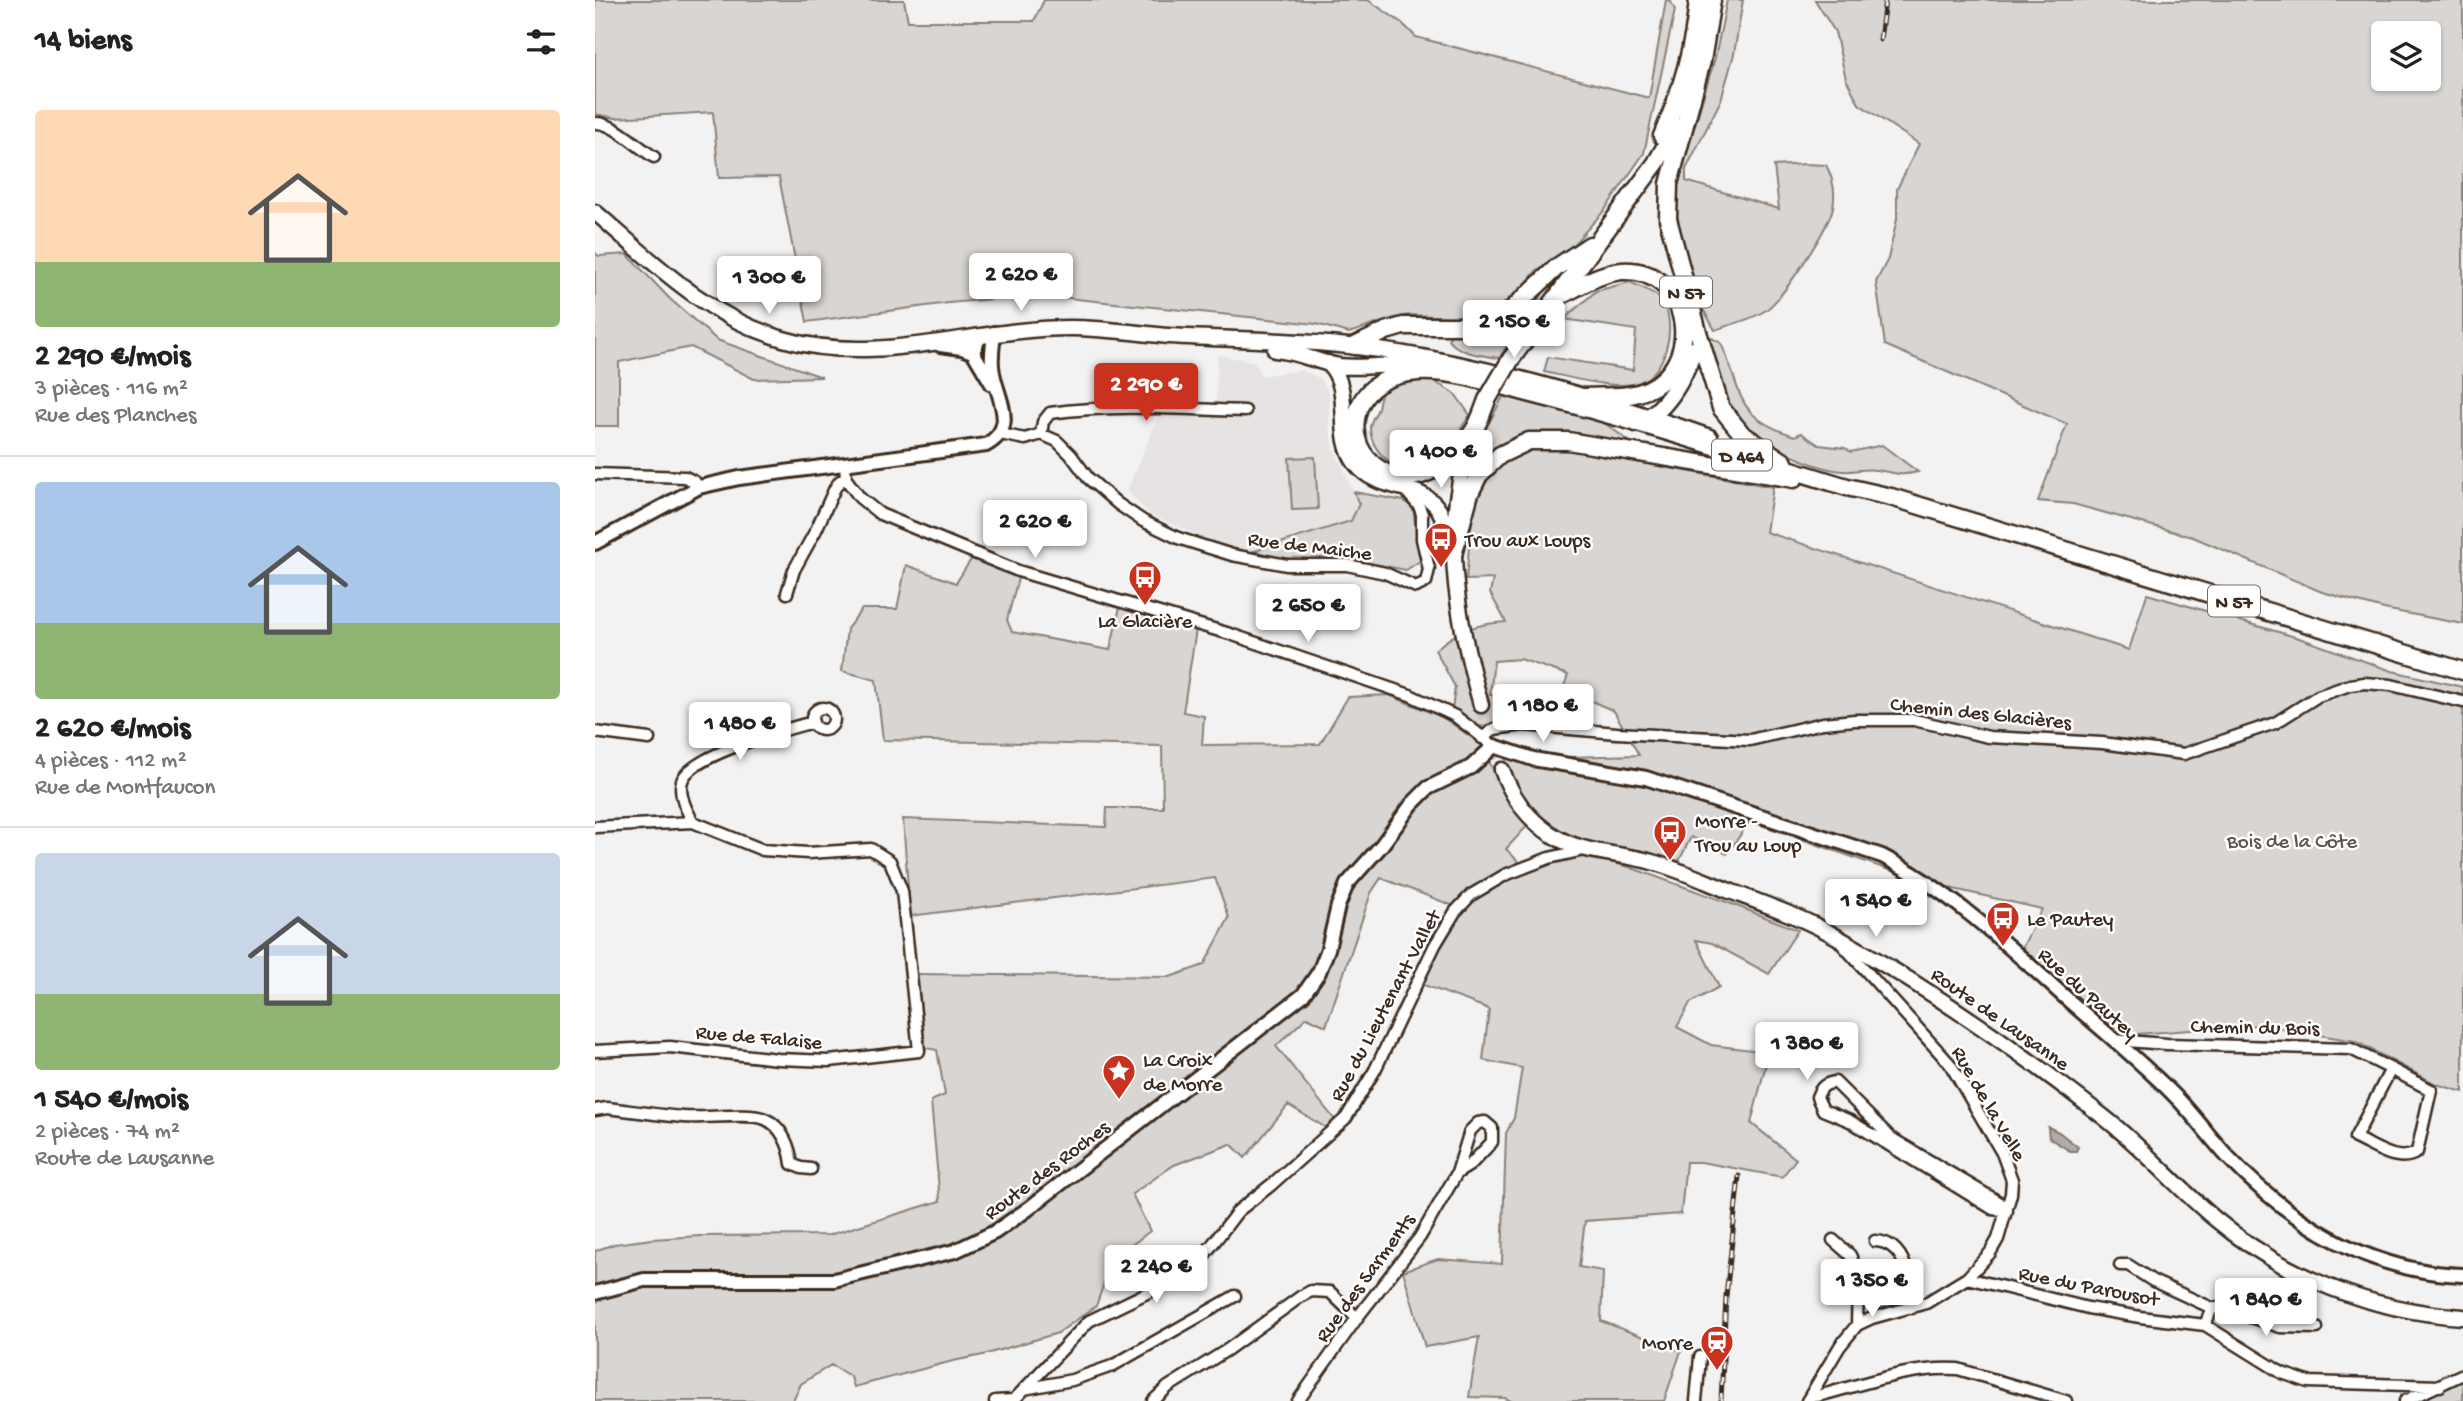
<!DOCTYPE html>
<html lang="fr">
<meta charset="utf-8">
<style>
body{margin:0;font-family:"Gochi Hand",sans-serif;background:#f6f6f6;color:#222;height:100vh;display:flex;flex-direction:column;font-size:26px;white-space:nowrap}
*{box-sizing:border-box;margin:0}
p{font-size:23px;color:#767676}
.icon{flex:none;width:38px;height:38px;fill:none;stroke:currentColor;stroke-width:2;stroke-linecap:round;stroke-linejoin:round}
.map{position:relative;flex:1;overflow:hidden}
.details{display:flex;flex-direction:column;background:#fff;width:595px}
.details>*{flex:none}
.buttons{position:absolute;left:1776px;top:21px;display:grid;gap:14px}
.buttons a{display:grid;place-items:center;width:70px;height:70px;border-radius:7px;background:#fff;box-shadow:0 2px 5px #0004;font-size:35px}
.price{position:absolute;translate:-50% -60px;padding:0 16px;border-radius:7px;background:#fff;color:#222;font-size:23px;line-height:46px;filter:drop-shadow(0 2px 4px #0008)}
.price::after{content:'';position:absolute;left:50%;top:42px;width:21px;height:16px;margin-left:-10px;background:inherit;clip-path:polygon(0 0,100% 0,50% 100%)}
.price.current{background:#c8321e;color:#fff}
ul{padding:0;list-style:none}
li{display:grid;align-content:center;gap:14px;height:371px;padding:0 35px}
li+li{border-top:2px solid #e0e0e0}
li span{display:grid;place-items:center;height:217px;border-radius:7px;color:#555}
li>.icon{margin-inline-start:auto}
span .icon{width:126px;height:126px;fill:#fffc;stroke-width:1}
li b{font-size:30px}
h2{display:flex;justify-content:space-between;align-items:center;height:84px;padding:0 35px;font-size:30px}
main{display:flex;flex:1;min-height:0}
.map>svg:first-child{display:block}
.built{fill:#e6e3e2}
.green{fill:#d8d5d2;stroke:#8a8078;stroke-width:2;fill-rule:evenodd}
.water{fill:#b2aba7;stroke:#827770;stroke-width:2}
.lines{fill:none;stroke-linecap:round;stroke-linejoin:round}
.secondary-tunnel{stroke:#cecac8;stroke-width:14;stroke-dasharray:14 7;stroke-linecap:butt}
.minor-casing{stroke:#3b2a1e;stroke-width:15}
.tertiary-casing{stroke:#3b2a1e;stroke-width:18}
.secondary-casing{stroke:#3b2a1e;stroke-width:19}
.primary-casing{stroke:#3b2a1e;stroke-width:21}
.minor{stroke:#fff;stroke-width:10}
.tertiary{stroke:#fff;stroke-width:12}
.secondary{stroke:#fff;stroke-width:14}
.primary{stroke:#fff;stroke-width:16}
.rail-casing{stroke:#3b2a1e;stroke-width:5}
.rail{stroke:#fff;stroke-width:2.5;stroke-dasharray:8;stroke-linecap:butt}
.primary-bridge-casing{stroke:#3b2a1e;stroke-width:21;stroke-linecap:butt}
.primary-bridge{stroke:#fff;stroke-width:16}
.labels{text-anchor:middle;stroke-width:5;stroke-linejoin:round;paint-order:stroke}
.shield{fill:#fff;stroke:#766a62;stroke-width:2}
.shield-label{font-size:19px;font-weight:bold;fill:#3b2a1e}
.poi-label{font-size:21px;fill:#3b2a1e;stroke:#fff;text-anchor:start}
.street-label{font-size:21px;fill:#3b2a1e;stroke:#fff}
.park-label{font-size:21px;fill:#62554b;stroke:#fff}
</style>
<main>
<section class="details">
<h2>14 biens<svg class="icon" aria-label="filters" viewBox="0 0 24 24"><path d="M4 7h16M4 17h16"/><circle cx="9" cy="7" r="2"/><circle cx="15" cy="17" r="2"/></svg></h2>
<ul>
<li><span style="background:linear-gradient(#ffd9b3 70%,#8fb573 0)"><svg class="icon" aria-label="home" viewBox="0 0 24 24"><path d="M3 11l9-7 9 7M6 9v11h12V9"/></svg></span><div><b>2 290 €/mois</b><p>3 pièces · 116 m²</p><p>Rue des Planches</p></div></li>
<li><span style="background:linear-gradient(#a9c7e8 65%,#8fb573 0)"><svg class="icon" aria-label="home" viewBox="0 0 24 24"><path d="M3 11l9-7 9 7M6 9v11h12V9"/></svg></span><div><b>2 620 €/mois</b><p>4 pièces · 112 m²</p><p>Rue de Montfaucon</p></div></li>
<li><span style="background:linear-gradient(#c9d6e8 65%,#8fb573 0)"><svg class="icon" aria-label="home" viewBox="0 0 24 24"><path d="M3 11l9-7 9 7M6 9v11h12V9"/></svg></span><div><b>1 540 €/mois</b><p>2 pièces · 74 m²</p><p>Route de Lausanne</p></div></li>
</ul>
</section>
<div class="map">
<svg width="1868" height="1401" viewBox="0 0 1868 1401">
<rect width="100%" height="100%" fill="#f3f2f2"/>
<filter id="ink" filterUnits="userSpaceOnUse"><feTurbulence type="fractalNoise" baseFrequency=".0143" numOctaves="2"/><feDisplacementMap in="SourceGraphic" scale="14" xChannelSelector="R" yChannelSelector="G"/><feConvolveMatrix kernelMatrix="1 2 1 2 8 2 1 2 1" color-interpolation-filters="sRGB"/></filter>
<g filter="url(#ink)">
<!-- built -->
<path class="built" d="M623 355 661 362 666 376 706 370 726 379 734 394 735 430 739 448 764 504 756 521 659 551 632 548 554 514 532 491 565 412 620 413Z"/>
<!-- green -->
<path class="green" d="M0 0H309L313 21H439L449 0H773L807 23 821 37 1054 98 1071 0H1075L1080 10 1049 153 1009 211 978 245 948 271 942 270 917 300 901 310 887 315 865 317 814 315 799 318 754 333 721 324 443 295 354 303 212 322 184 177 124 178 118 112 20 118 0 114Z
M1132 0H1148L1139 54 1126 100 1091 169V181L1184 209 1179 166 1210 164 1231 165C1238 178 1241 192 1238 207 1234 228 1188 298 1171 310 1157 320 1136 324 1120 330L1108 309 1105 298 1100 301 1080 228 1082 171 1099 128 1120 58Z
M1220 0H1868V624L1789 609 1727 592 1598 537 1478 504 1443 501 1472 424 1290 345 1281 282 1293 259 1302 219V189L1324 144 1264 104 1251 79 1240 32ZM1788 33H1834V79H1788Z
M0 253 4 256 32 254 75 299 122 340 227 377 159 379 96 347 24 362V426H0Z
M1035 282C1047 288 1064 293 1070 306 1080 331 1071 371 1045 382 1022 391 974 377 949 372L953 357 1038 370 1041 330 969 319 1001 291Z
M944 293 947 295 904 358C887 355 863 354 853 339L858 333C898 338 915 317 944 293Z
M1117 338 1126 343C1149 394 1138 417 1200 436L1206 433 1224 445 1250 448 1256 452 1287 445 1323 472C1302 477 1299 472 1281 470 1270 468 1259 472 1248 471 1219 469 1156 440 1140 415 1126 395 1121 368 1113 345Z
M837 380 860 394 875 415C864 431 854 450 837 461 811 479 776 458 775 428 775 420 781 415 783 408 784 402 785 393 790 388 801 377 822 380 837 380Z
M909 395 1004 419 1038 444 994 436 963 434 891 457 887 456 882 445Z
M949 448 971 449 1178 487 1171 532 1534 650 1552 594 1704 638 1797 671 1868 687V1092L1841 1084 1760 1041 1664 1025 1527 1035 1427 948 1447 909 1328 882 1155 821 1132 854 1096 837 1084 861C1044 853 977 845 944 821 926 807 916 775 909 755L974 772V757L1044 755 1019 711 992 699 967 692 973 675 925 659 899 661 895 695H906L904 725 881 727 857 710 860 687 840 650C862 630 881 624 911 622L895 593 898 579 871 580C877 520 874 457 949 448Z
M720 457 723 509 697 510 694 458Z
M759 492 809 501 818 508 825 561 811 570 769 562 693 561 659 551 756 521 764 504Z
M377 558 424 575 412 620 417 632 515 650 525 607 601 630 588 712 609 716 607 745 725 744 753 697 794 695 847 717 885 743 911 796 933 825 911 849 932 870 990 855 1034 867 1137 904 1203 930 1174 974 1117 943 1101 940 1124 987 1095 1003 1082 1027 1116 1045 1174 1052 1156 1123 1201 1159 1187 1177 1106 1162H1091L1086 1214 990 1221 984 1267 1008 1271 1006 1321 1086 1351 1069 1401H916L910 1398 874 1397 884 1337 830 1347 808 1271 843 1259 907 1264 911 1133 919 1118 927 1068 888 1060 894 1009 826 984 859 906 786 878 776 893 731 1026 712 1017 681 1046 740 1120 733 1129 693 1105 650 1158 636 1144 579 1165 537 1194 555 1231 517 1260 501 1306 463 1333 388 1355 358 1361 259 1387 256 1377 236 1365 206 1384 198 1401H0V1251L19 1244 57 1239 105 1236 234 1235 345 1201 336 1101 350 1095 342 1050 330 1048 322 974 575 977 609 965 634 918 620 878 315 916 308 819 511 827 512 808H568L567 746 288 740 281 680 247 671 252 629 267 609H302L311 565 361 583Z
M1868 1378V1401H1819Z"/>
<!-- water -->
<path class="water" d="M1453 1127 1464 1132 1483 1147 1481 1151H1475L1454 1138Z"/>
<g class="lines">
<!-- secondary-tunnel -->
<path class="secondary-tunnel" d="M886 705 907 770"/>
<defs>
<path id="minor" d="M0 123C17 121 44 148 59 157
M405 434 430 439 446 434 462 441 476 455 493 478 523 504 548 521 583 538 637 555 692 565H752L790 573 821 587 831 582 834 569 827 539V514L824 506 809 489
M446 434 448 422 455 413C519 404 585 409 650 411
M250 465 251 479 265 498 285 514 423 571 635 634 815 695 860 716 899 746
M0 474 90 477 100 482 104 487
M192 593 199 570 221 530 240 488 245 481 251 479
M217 719a11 11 0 1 1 22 0a11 11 0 1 1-22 0Z
M0 732 54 739
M887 738 899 729 929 725 1022 733 1155 740 1228 723 1260 720H1319L1394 737 1507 743 1589 754 1680 723 1723 696 1755 685 1769 683 1796 685 1868 702
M98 822C92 811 83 795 87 781 95 755 192 729 218 722
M0 827 98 822 168 850 213 853 276 849 295 861 307 891 324 1051 234 1061 183 1059 75 1047 0 1051
M1245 942 1355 1064 1407 1153 1417 1180 1416 1194 1403 1239 1395 1253 1372 1278 1331 1303 1277 1318 1262 1325
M1518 1040 1572 1044 1756 1049 1796 1069 1760 1138C1779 1146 1803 1165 1822 1152L1836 1090 1796 1069
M1240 1082 1296 1138 1404 1202 1412 1211 1398 1209 1255 1121 1228 1110 1222 1097C1226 1087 1229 1084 1240 1082Z
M0 1110 12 1108C37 1111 63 1115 88 1117 109 1119 153 1112 170 1119 187 1126 195 1147 197 1164L206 1168 216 1169
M1280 1241C1312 1242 1316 1284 1317 1308
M1525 1265H1533L1558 1281 1617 1308
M1372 1278 1493 1308 1545 1317 1610 1325 1687 1373 1713 1382 1845 1386
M1610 1325 1617 1308H1628L1685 1327 1722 1328
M429 1389 477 1380 517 1366 640 1296
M1215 1396H1223C1269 1384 1316 1366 1363 1369L1471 1401
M400 1401 419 1400
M418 1401 494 1321 597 1271 643 1211 676 1185 751 1118 780 1070 840 945 860 912 876 895 910 875 954 858 989 850
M558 1401 573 1387 632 1350 705 1297 716 1291 735 1292 762 1318
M703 1401 762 1318 825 1237 862 1173 875 1131 883 1123 890 1122 897 1128V1142L875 1165 862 1173
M1101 1401 1105 1357
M1212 1401 1245 1346 1262 1325 1263 1283 1260 1266 1255 1255 1238 1240
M1810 1401 1868 1374"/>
<path id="tertiary" d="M385 336 378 352 397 384
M345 345 367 348 378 352
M0 543 104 487 144 478 391 445C426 426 399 395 397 366 396 356 398 344 399 333
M0 1293 49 1280H239L360 1251 400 1232 433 1209 708 995 724 972 733 949 743 906 752 884 786 846 817 804 833 788 876 767 899 746 938 759 1051 778 1287 856C1357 892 1413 946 1471 998 1508 1031 1547 1062 1581 1097 1600 1116 1615 1138 1633 1157 1697 1224 1774 1272 1868 1275"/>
<path id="secondary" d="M0 212C59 263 112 317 188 339 282 367 380 328 475 328 508 328 541 333 574 336 637 340 700 339 762 347 883 362 1001 398 1115 437
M680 350C705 352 721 362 744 366 774 370 797 359 826 372
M733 363C760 391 738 434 761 464 784 494 825 480 844 510 850 520 852 535 855 546
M877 434C845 531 860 609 886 705
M907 770C917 797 934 821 959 836 988 854 1026 853 1057 862 1083 869 1107 880 1132 890 1169 904 1207 917 1242 937 1335 989 1426 1052 1510 1118 1549 1149 1581 1186 1619 1218 1689 1277 1776 1311 1868 1317"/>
<path id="primary" d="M1117 0 1107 61 1074 184 1073 219 1103 332 1126 408 1147 434 1189 462
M1067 136C1086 93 1099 47 1103 0
M963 297C983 287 1004 273 1027 271 1095 267 1112 366 1049 391 1032 398 1009 396 990 397
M760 346 791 331 808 326H876L900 320 913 313 962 267 995 245
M916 359 1061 163 1082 126
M892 400C888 410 884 424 877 433 867 447 849 464 834 472 797 489 755 459 761 419 766 387 794 374 823 372 861 370 901 385 937 394 1043 421 1147 455 1252 487L1296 497 1868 671
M1041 423C1070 414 1089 378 1098 350
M858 555 875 493 884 475 905 455 934 441H973L1199 479"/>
</defs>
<!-- minor casing -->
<use href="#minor" class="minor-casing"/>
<!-- tertiary casing -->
<use href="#tertiary" class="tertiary-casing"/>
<!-- secondary casing -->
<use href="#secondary" class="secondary-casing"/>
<!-- primary casing -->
<use href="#primary" class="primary-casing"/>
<!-- minor -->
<use href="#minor" class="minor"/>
<!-- tertiary -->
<use href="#tertiary" class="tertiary"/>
<!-- secondary -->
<use href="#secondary" class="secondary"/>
<!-- primary -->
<use href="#primary" class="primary"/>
<defs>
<path id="rail" d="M1285 40 1290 0
M1126 1401 1131 1296 1144 1176"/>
</defs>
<!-- rail casing -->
<use href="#rail" class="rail-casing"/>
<!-- rail -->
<use href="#rail" class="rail"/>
<defs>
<path id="primary-bridge" d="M892 400 916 359"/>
</defs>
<!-- primary-bridge casing -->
<use href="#primary-bridge" class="primary-bridge-casing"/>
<!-- primary-bridge -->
<use href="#primary-bridge" class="primary-bridge"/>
</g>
</g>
<!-- icons -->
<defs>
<symbol id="bus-pin" viewBox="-11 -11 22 30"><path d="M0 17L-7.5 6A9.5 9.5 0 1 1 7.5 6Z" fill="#c8321e" stroke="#fff"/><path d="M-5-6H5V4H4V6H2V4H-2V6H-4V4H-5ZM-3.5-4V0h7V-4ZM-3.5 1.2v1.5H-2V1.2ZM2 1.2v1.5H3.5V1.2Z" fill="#fff"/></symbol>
<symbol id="sight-pin" viewBox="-11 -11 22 30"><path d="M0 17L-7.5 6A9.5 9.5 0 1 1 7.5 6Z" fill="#c8321e" stroke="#fff"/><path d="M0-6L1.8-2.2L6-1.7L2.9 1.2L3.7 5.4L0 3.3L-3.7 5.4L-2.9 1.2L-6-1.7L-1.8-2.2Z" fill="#fff"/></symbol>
<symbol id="station-pin" viewBox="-11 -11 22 30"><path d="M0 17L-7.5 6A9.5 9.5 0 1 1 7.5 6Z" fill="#c8321e" stroke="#fff"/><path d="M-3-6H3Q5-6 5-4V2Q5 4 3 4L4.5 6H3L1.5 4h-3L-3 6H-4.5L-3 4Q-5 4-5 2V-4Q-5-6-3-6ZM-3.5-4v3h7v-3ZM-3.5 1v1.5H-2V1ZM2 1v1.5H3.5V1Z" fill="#fff"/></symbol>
</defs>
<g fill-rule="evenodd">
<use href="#bus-pin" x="827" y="520" width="38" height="52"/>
<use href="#bus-pin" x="531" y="558" width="38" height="52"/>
<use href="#bus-pin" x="1056" y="813" width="38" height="52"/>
<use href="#bus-pin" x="1389" y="899" width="38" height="52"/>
<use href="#sight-pin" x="505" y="1052" width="38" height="52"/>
<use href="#station-pin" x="1103" y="1323" width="38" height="52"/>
</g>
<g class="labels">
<!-- shield labels -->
<g class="shield">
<rect x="1065" y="276.5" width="52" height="31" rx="5"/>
<rect x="1117" y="439.5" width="60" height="31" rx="5"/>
<rect x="1613" y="585.5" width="52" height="31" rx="5"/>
</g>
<g class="shield-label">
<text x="1091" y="299">N 57</text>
<text x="1147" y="462">D 464</text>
<text x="1639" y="608">N 57</text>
</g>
<!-- poi labels -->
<g class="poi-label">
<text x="870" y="546">Trou aux Loups</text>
<text x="550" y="627" text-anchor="middle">La Glacière</text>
<text x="1100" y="827">Morre -<tspan x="1100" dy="24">Trou au Loup</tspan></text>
<text x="1432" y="925">Le Pautey</text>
<text x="548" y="1066">La Croix<tspan x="548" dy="24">de Morre</tspan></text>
<text x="1098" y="1349" text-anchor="end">Morre</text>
</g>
<!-- street labels -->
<g class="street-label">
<text transform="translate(715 545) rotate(7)" y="7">Rue de Maiche</text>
<text transform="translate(1386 712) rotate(6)" y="7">Chemin des Glacières</text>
<text transform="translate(1494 993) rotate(42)" y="7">Rue du Pautey</text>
<text transform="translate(789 1005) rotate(-62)" y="7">Rue du Lieutenant Vallet</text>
<text transform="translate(1406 1018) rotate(35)" y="7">Route de Lausanne</text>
<text transform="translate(1660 1026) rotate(1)" y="7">Chemin du Bois</text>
<text transform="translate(164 1036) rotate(5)" y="7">Rue de Falaise</text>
<text transform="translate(1395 1103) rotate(60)" y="7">Rue de la Velle</text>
<text transform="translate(451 1169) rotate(-37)" y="7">Route des Roches</text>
<text transform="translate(769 1277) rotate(-54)" y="7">Rue des Sarments</text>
<text transform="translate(1494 1285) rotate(11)" y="7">Rue du Parousot</text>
</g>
<!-- park labels -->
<g class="park-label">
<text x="1697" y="847">Bois de la Côte</text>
</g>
</g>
</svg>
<div class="buttons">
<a><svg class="icon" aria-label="layers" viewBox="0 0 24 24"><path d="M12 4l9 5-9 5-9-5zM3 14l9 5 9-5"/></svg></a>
</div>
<b class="price" style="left:426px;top:313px">2 620 €</b>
<b class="price" style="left:174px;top:316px">1 300 €</b>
<b class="price" style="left:919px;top:360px">2 150 €</b>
<b class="price current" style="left:551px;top:423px">2 290 €</b>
<b class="price" style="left:846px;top:490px">1 400 €</b>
<b class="price" style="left:440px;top:560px">2 620 €</b>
<b class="price" style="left:713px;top:644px">2 650 €</b>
<b class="price" style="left:948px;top:744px">1 180 €</b>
<b class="price" style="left:145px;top:762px">1 480 €</b>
<b class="price" style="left:1281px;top:939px">1 540 €</b>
<b class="price" style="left:1212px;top:1082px">1 380 €</b>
<b class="price" style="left:561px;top:1305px">2 240 €</b>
<b class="price" style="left:1277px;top:1319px">1 350 €</b>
<b class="price" style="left:1671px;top:1338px">1 840 €</b>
</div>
</main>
